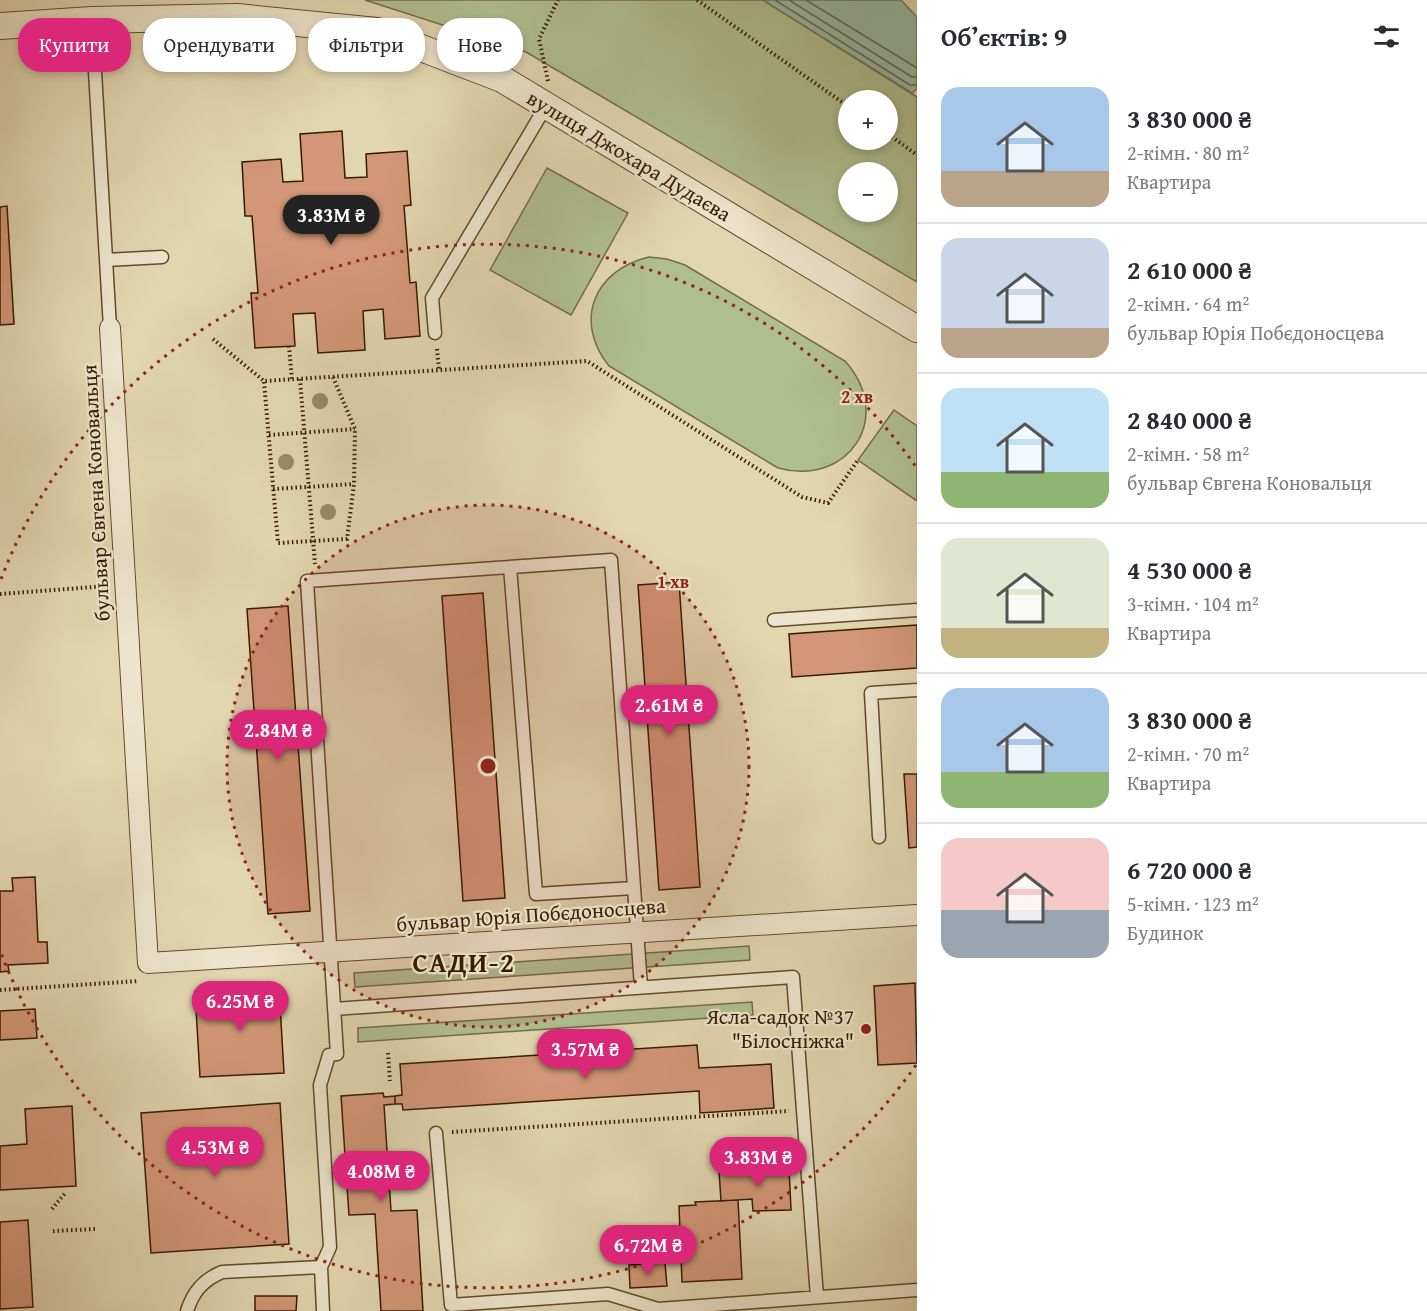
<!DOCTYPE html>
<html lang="uk">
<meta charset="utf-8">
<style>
body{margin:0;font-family:"Gentium Book Plus",serif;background:#f2f2f3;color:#2b2b33;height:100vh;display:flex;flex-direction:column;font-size:22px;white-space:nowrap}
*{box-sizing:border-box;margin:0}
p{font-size:20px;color:#7c7c81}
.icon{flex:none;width:33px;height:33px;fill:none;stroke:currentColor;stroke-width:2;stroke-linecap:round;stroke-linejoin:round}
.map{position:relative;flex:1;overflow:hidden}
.panel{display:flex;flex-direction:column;background:#fff;width:510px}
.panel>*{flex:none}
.guide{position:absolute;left:18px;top:18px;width:570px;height:54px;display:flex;gap:12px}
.buttons{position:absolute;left:838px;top:90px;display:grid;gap:12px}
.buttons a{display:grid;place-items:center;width:60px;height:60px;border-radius:50%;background:#fff;box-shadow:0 3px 9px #0003;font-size:30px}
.price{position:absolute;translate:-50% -51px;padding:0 14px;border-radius:21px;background:#db2777;color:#fff;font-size:20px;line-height:39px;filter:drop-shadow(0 2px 3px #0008)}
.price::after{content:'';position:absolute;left:50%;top:36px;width:18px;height:14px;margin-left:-9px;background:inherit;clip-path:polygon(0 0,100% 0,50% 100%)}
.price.selected{background:#222;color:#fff}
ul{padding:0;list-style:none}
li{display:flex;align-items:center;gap:18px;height:150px;padding:0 24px}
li+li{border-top:2px solid #e1e1e2}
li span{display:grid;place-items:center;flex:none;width:168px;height:120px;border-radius:18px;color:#555}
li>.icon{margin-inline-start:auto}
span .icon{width:72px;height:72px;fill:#fffc;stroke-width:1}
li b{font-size:26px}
h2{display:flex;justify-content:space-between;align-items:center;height:72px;padding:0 24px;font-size:26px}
.tag{padding:0 21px;border-radius:24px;background:#fff;box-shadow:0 3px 9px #0003;font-size:21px;line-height:54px}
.tag.selected{background:#db2777;color:#fff}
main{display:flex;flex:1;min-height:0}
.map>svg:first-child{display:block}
.green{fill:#afbe8e;stroke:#736c48;stroke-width:1.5;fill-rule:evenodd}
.water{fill:#96baa6;stroke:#707a64;stroke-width:1.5}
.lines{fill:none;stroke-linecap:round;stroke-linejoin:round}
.shore{stroke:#666a54;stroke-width:1.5}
.building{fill:#d39777;stroke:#371b01;stroke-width:1.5}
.service-casing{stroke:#624a2d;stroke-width:15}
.pedestrian-casing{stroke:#624a2d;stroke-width:22}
.minor-casing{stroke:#624a2d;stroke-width:28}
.path{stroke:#371b01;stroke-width:4;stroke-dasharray:1.5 3;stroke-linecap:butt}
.service{stroke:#ece4cc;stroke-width:12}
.pedestrian{stroke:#ece4cc;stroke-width:20}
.minor{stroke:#ece4cc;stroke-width:26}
.tree{fill:#988a67}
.ring{fill:none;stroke:#8f2418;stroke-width:3;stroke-dasharray:3 6}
.poi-dot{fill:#8f2418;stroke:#ece4cc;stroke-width:2}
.labels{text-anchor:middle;stroke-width:4.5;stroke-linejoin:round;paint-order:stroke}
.street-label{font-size:21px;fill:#371b01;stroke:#ece4cc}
.poi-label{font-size:21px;fill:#371b01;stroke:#ece4cc;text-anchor:end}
.district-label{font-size:27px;font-weight:bold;letter-spacing:1.5px;fill:#371b01;stroke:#ece4cc}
.centre{fill:#8f2418;stroke:#ece4cc;stroke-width:3}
.ring-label{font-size:18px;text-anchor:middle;font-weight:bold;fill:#8f2418;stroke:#ece4cc;stroke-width:4.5;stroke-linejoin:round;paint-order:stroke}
</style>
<main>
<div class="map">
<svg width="917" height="1311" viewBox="0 0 917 1311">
<rect width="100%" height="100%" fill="#e2d6b0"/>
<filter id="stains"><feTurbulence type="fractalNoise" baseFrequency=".00333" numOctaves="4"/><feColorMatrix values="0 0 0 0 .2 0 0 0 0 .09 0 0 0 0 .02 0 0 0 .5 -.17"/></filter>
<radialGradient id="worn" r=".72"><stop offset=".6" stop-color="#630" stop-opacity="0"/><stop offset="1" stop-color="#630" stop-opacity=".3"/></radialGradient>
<!-- green -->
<path class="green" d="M365 0H763L917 97V282L526 52ZM849 100H888V140H849ZM849 172H888V212H849Z
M547 168 628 213 571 315 490 270Z
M649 257 667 259 685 265 845 361C895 417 849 487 778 468L609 366C573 321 594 270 649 257Z
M894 410 917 426V501L858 460Z
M749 946 750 960 355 987 354 973Z
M752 1002 753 1015 358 1042V1028Z"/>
<!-- water -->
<path class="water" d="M763 0H901L917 17V89L912 93Z"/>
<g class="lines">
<!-- shore -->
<path class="shore" d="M775 0 910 85H917
M789 0 912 77H917
M806 0 917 68"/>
</g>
<!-- building -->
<path class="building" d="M342 131 345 178 367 177 366 154 407 151 411 205 404 206 410 283 416 282 420 336 385 339 383 309 363 311 365 350 318 353 315 313 293 314 295 346 255 348 251 293H258L255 255 252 216H245L242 162 281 159 283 182 303 181 300 134Z
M7 206 14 324 0 325V207Z
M679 582 700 887 659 890 638 585Z
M483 593 505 898 463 901 442 596Z
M288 606 310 911 268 914 247 609Z
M917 625V668L792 677 789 634Z
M904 774H917V847L909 848Z
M35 877 38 942H47L48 963 8 965 9 971 0 972V891H13L12 878Z
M915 983 917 1063 878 1065 874 986Z
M279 987 284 1073 200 1077 195 991Z
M35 1009 37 1038 0 1040V1011Z
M697 1045 699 1068 771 1064 774 1108 700 1113 699 1091 403 1110 402 1104H395V1096L402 1095 400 1064Z
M383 1093 384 1097 395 1096V1104L384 1105 391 1211 417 1210 423 1311H381L375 1214 349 1215 341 1096Z
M280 1103 289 1244 151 1253 141 1113Z
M72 1106 76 1186 0 1190V1146L27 1144 25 1109Z
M789 1168 791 1210 753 1211 752 1199 721 1201 719 1171Z
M738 1200 742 1279 682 1282 679 1206 696 1205 695 1202Z
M28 1220 33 1307 0 1309V1222Z
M665 1263 667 1286 630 1288 629 1265Z
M255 1296H297L296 1311H255Z"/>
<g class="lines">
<defs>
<path id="service" d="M92 20 110 328
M106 260 162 257
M435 333 432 298 546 106
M510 567 536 894 634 888
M774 620 917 610
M879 837 871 693 917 690
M334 1009 793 977 817 1297
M436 1133 451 1305 608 1294 658 1309 917 1290
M321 1267 323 1311
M187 1311C193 1292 203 1280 222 1272L321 1267 330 1247 320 1085 329 1055 337 1054 307 581 611 560 641 987"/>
<path id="pedestrian" d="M110 328 148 963 917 915"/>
<path id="minor" d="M0 26 92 20 237 17 377 31 502 79 917 329"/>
</defs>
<!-- service casing -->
<use href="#service" class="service-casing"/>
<!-- pedestrian casing -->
<use href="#pedestrian" class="pedestrian-casing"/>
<!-- minor casing -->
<use href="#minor" class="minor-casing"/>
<!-- path -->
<path class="path" d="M697 0 849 107
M548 81 539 39 558 0
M888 134 917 155
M213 339 264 381 587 361 802 497 828 503 858 460
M289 346 292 380
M437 349 439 370
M300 379 315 564
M264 382 278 543 347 539 354 484 355 429 333 377
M269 435 355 429
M273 489 354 484
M0 594 107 586
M0 990 139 981
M388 1053 390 1081
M452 1132 789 1111
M52 1209 66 1192
M53 1231 95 1229"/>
<!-- service -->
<use href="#service" class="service"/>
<!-- pedestrian -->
<use href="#pedestrian" class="pedestrian"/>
<!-- minor -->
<use href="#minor" class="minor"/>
</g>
<!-- trees -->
<g class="tree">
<circle cx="320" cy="401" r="8"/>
<circle cx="286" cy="462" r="8"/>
<circle cx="328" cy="512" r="8"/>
</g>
<!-- distance rings -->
<circle cx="488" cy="766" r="261" fill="#8f2418" fill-opacity=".12"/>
<g class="ring">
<circle cx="488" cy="766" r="261"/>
<path d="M916 1065A522 522 0 0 1 1 953M1 579A522 522 0 0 1 916 467"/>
</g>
<!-- markers -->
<circle class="poi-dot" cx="866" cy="1029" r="6"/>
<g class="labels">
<!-- street labels -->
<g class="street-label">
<text transform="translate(629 156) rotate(31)" y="7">вулиця Джохара Дудаєва</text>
<text transform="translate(96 493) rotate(-93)" y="7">бульвар Євгена Коновальця</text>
<text transform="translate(531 915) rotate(-4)" y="7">бульвар Юрія Побєдоносцева</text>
</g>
<!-- poi labels -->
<g class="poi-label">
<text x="854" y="1024">Ясла-садок №37<tspan x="854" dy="24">"Білосніжка"</tspan></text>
</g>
<!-- district labels -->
<g class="district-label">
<text x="464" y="972">САДИ-2</text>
</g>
</g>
<circle cx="488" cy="766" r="9" class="centre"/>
<g class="ring-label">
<text x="857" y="403">2 хв</text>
<text x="673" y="588">1 хв</text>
</g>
<rect width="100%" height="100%" filter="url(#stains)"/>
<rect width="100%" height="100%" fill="url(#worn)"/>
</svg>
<div class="buttons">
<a>+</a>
<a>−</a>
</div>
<b class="price selected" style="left:331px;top:246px">3.83M ₴</b>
<b class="price" style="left:669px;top:736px">2.61M ₴</b>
<b class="price" style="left:278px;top:761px">2.84M ₴</b>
<b class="price" style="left:240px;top:1032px">6.25M ₴</b>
<b class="price" style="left:585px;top:1080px">3.57M ₴</b>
<b class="price" style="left:215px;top:1178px">4.53M ₴</b>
<b class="price" style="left:758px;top:1188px">3.83M ₴</b>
<b class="price" style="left:381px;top:1202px">4.08M ₴</b>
<b class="price" style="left:648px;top:1276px">6.72M ₴</b>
<div class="guide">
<a class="tag selected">Купити</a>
<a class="tag">Орендувати</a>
<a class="tag">Фільтри</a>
<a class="tag">Нове</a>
</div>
</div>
<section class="panel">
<h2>Об’єктів: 9<svg class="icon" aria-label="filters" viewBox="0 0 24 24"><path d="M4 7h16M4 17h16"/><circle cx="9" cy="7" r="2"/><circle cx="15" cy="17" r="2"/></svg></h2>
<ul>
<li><span style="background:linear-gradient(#a9c7e8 70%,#b9a48a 0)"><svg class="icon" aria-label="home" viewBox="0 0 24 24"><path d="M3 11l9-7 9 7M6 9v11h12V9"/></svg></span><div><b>3 830 000 ₴</b><p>2-кімн. · 80 m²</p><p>Квартира</p></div></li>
<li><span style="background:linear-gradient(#c9d6e8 75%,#b9a48a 0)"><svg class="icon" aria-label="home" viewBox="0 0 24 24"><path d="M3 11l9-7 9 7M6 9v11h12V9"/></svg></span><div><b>2 610 000 ₴</b><p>2-кімн. · 64 m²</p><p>бульвар Юрія Побєдоносцева</p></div></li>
<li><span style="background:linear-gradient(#bfe0f5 70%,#8fb573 0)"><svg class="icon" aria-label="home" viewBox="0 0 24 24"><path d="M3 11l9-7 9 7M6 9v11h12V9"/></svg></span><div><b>2 840 000 ₴</b><p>2-кімн. · 58 m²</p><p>бульвар Євгена Коновальця</p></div></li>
<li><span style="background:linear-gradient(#dfe7d0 75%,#c2b280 0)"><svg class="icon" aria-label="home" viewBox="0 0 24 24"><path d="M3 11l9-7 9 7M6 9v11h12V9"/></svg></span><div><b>4 530 000 ₴</b><p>3-кімн. · 104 m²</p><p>Квартира</p></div></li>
<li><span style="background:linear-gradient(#a9c7e8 70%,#8fb573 0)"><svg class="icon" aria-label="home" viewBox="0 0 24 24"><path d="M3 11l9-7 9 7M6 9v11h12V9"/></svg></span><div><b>3 830 000 ₴</b><p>2-кімн. · 70 m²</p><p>Квартира</p></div></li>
<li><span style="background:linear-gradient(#f6c9c9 60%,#9aa5b1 0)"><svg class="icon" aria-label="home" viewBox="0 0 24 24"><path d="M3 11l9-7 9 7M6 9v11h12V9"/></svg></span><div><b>6 720 000 ₴</b><p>5-кімн. · 123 m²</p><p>Будинок</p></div></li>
</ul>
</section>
</main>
